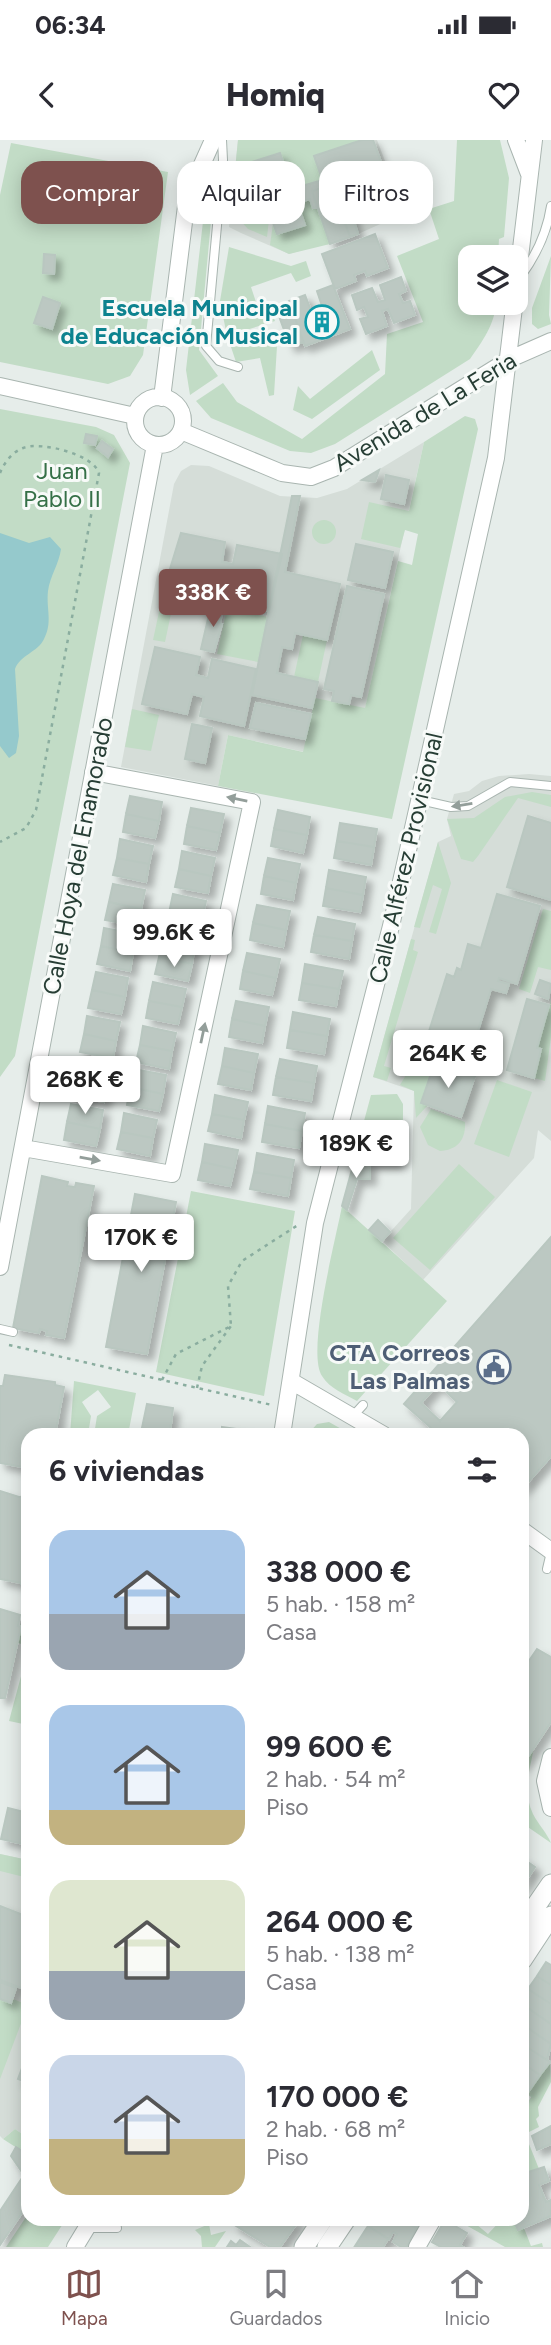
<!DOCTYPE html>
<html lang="es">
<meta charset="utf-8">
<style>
body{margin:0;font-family:Figtree,sans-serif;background:#f7f7f7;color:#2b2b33;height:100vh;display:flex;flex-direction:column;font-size:26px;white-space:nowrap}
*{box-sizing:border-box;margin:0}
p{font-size:23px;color:#7c7c81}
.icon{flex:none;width:38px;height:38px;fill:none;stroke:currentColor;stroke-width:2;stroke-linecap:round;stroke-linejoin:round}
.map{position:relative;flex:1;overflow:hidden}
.panel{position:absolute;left:21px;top:1288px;width:508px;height:798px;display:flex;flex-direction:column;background:#fff;border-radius:21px;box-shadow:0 4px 18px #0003}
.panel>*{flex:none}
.top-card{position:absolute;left:21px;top:21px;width:509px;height:63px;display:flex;gap:14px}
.buttons{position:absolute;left:458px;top:105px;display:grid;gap:14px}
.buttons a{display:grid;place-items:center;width:70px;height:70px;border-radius:14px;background:#fff;box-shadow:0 4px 18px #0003;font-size:35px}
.price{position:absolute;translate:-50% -60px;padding:0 16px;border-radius:7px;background:#fff;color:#222;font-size:23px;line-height:46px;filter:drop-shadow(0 2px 4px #0008)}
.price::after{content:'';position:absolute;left:50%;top:42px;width:21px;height:16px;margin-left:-10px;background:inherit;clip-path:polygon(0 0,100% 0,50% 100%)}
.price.current{background:#7e514e;color:#fff}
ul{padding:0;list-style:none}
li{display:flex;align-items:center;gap:21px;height:175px;padding:0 28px}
li span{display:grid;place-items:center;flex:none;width:196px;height:140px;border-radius:21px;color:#555}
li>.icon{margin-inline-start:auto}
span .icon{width:84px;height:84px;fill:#fffc;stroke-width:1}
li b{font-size:30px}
h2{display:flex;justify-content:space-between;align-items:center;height:84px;padding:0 28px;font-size:30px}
.tag{padding:0 24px;border-radius:21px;background:#fff;box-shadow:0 4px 18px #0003;font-size:24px;line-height:63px}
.tag.current{background:#7e514e;color:#fff}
.status{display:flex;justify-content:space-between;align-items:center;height:49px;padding:0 35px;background:#fff;direction:ltr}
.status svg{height:19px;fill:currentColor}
header{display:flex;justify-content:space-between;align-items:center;height:91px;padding:0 28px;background:#fff;font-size:32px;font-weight:800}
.tabs{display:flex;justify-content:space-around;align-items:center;height:98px;border-top:2px solid #e1e1e2;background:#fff;font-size:19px;color:#7c7c81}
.tabs a{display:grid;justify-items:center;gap:4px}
.tabs .current{color:#7e514e}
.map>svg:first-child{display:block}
.built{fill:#d5ddd8}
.green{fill:#c2dcc6}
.water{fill:#95c9cc}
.building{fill:#bcc8c2;stroke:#b9c7c0;stroke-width:2;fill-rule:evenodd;filter:url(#shadow)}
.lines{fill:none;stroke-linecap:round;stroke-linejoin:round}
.service-casing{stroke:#a9b5b0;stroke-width:10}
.minor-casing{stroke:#a9b5b0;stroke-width:18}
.tertiary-casing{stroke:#a9b5b0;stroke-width:21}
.path{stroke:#8aad9f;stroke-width:2.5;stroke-dasharray:3.5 5;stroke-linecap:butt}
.service{stroke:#fff;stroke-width:8}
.minor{stroke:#fff;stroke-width:16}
.tertiary{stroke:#fff;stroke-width:19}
.oneway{fill:#939e9a}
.labels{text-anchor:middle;stroke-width:6;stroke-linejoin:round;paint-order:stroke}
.culture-label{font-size:24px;font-weight:bold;fill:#0d838f;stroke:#f7faf8;text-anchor:end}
.street-label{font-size:24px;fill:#273e35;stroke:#f7faf8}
.park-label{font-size:24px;fill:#357047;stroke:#f7faf8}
.service-label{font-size:24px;font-weight:bold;fill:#4e5e75;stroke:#f7faf8;text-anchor:end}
</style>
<div class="status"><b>06:34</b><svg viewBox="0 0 49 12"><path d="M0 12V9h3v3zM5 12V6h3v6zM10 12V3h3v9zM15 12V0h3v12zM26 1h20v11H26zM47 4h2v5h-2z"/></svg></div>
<header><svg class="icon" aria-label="back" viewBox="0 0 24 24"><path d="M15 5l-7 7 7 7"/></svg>Homiq<svg class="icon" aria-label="heart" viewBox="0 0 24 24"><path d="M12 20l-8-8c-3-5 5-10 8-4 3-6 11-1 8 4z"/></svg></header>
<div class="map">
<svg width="551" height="2107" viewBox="0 0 551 2107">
<defs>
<filter id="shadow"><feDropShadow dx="6" dy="6" stdDeviation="3.5" flood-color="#0004"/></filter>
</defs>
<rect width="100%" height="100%" fill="#e6edea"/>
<!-- built -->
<path class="built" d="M238 0H377L405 73 358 94 289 114 241 93 229 87Z
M424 302 353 623 228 595 218 646 121 627 174 344 181 331 191 325 209 326 280 356 317 358 347 349Z
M529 634 551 636V1001L538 990 534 1018 423 1140 382 1101 411 1069 414 951 373 937 438 702 451 696 447 679 454 654 469 651 482 641 499 636Z
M0 1714 28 1720V1998L15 1989 3 1999 0 1996Z"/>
<!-- green -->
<path class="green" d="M238 0H362L315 16 322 39 236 71 231 70Z
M457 0H500L509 38 504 97 499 99 498 117H471V163H496C495 184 482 202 470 219L335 304 311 313 290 311 211 278 196 261 223 243 237 262 302 299 385 234 387 194 423 182 397 116 439 99 429 69 454 61Z
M11 3 168 32 143 215 130 236 108 244 0 222V55Z
M310 59 313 68 317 67 330 104 289 114 270 105 273 83 297 63Z
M213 60 199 210 218 236 190 255 186 230 205 64Z
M263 67 269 80 267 97 248 89 237 77Z
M229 107 291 126 306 121 311 136 296 142 291 133 251 147 259 171 270 168 275 181 227 196 220 161Z
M551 116 549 175 551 184 538 189 532 184V168Z
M273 202 277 206 274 255 269 256 260 218 236 222 231 207Z
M372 210 380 230 312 279 293 270 298 246 310 259Z
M0 269 96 287 114 295 130 323 15 916 0 937Z
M465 276 475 279 478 289 392 679 218 646 228 595 303 612 315 558 365 568 398 421 412 425 418 394 405 390 400 408 361 399 369 362 409 371 424 302Z
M312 392a12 12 0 1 1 24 0a12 12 0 1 1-24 0Z
M163 453 175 455 165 502 153 500Z
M227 468 268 477 258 522 217 514Z
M303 495 327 500 318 542 294 537Z
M132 569 159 575 151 611 125 607Z
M532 652 551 655V667L518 658 478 716 473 722 461 719 447 679 474 678 505 657Z
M438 702 451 743 436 794 429 792 442 749 433 745 420 788 414 787Z
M543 769 551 771V830L538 827 530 853 519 849Z
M411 799 415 800 413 810 418 812 384 926 391 928 387 941 373 937Z
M551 861V897L545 941 534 938 541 910 537 908Z
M417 916 435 922 421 963 428 965 416 978 414 951 400 945Z
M497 940 532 952 509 1017 474 1004Z
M397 954 403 964V980L364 981 371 955Z
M431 969 465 982C466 1000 457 1010 440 1011L428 1005 420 987Z
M459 1024 495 1057 430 1130 393 1098Z
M191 1051 295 1071 264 1256 156 1232Z
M342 1066 447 1161 357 1261C345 1254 330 1249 322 1236 306 1212 336 1099 342 1066Z
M74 1241 136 1253 128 1295H94L97 1276 111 1267 98 1250 82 1262 91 1276 88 1295H70Z
M329 1282 352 1295H307L317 1284Z
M28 1434V1506L18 1503Z
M28 1510V1585L9 1581Z
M534 1607C530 1630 522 1651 533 1674 538 1684 547 1693 551 1703L522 1683V1626Z
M0 1714 28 1720V1738L0 1731Z
M0 1859 11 1863 13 1859 28 1865 0 1939Z
M550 1922 551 1942 538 1967 539 1976 536 1979 539 1987 525 1994 539 2029 522 2034V1973L531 1957 527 1954Z
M15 1989 28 1998V2015L3 1999Z
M28 2074V2079H66L48 2107H6Z
M455 2079H470L488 2094 502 2079H513L518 2090 524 2088 531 2106 542 2103 543 2107H505Z
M209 2084 211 2095 226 2091 215 2107H202L201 2096 195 2090Z"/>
<!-- water -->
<path class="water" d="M0 393 29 403 50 397 61 409C59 424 50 436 48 451 46 469 53 482 44 499 38 512 20 515 15 529L19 596 16 613 9 618 0 606Z"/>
<!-- building -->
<path class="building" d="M362 0H373L381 22 323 42 314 16Z
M280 13 305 85 277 94 252 22Z
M374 25 377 31 342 44 358 94 350 97 332 45 312 51 317 67 313 68 310 59 297 63 292 49Z
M332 45 350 97 330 104 312 51Z
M375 94 388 128 367 136 365 131 354 135 356 141 335 149 322 114Z
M44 114 55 115 54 134 43 133Z
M401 137 406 151 399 154 403 163 410 161 415 175 394 183 388 169 382 171 387 186 366 194 360 179 368 177 364 167 357 170 352 155 372 148 378 162 385 160 380 145Z
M333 145 350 189 305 206 289 161 305 155 312 173 323 169 317 151Z
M43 157 60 163 52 189 34 183Z
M294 175 303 202 290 206 280 179Z
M86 294 97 296 95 305 84 303Z
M102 301 113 309 108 317 97 308Z
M379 330 375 342 362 340Z
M386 335 409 340 404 364 381 359Z
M292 356H300L285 432 340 444 327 500 295 493 292 509 282 507 277 533 318 542 312 568 252 555Z
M181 393 225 402 222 422 233 424 237 405 282 414 269 471 224 462 229 442 217 440 213 459 168 449 170 429Z
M356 404 393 412 385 448 348 440Z
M347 446 384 454 361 557 351 555 349 564 332 561 334 551 324 549Z
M211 466 223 469 220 483 222 484 214 512 201 509Z
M155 507 200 517 196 535 208 538 212 519 256 529 244 586 200 576 204 557 192 554 187 574 142 564Z
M256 563 311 574 305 599 250 588Z
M192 584 212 588 205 623 185 619Z
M130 656 162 662 159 681 126 674Z
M191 668 224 674 220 693 187 686Z
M278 670 310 677 307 695 274 689Z
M126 674 159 681 155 698 123 692Z
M528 676 551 683V760L507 747Z
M340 683 377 689 374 707 337 701Z
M187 686 220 693 216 710 184 704Z
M274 689 307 695 303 713 271 706Z
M120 699 153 706 149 724 117 718Z
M337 701 374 707 371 725 334 718Z
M182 711 215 718 211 736 179 729Z
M117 718 149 724 146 742 113 735Z
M268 718 300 724 296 743 264 736Z
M179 729 211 736 208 753 175 747Z
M329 730 366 737 363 755 326 748Z
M264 736 296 743 293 760 261 754Z
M113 744 145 750 141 769 109 762Z
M326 748 363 755 360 772 323 766Z
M173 754 206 761 202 779 169 773Z
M497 754 540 766 517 844 499 838 498 841 509 844 506 853 491 849 471 913 426 901 447 834 454 837 457 828 461 830 468 804 481 808Z
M109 762 141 769 138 786 105 780Z
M257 765 290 771 286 790 253 783Z
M169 773 202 779 198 797 166 790Z
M318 777 355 784 352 801 314 795Z
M253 783 286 790 283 807 250 800Z
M104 788 137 794 133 813 101 806Z
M314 795 352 801 349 819 311 812Z
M163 799 195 805 192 824 159 817Z
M101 806 133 813 130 831 97 824Z
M247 813 280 819 276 838 243 831Z
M159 817 192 824 188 841 155 834Z
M305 824 343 831 339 849 302 843Z
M243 831 276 838 272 855 240 849Z
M96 832 128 838 125 857 92 850Z
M540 840 551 844 548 859 535 854Z
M153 842 186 849 182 867 149 861Z
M302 843 339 849 336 866 299 860Z
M92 850 125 857 121 874 88 868Z
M527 859 549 865 537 908 541 909 534 938 507 930Z
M149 861 182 867 178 884 146 878Z
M236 861 269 867 265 886 232 879Z
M293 872 330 879 327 896 290 890Z
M87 876 120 882 116 901 84 894Z
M232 879 265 886 262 903 229 897Z
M143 886 176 893 172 911 140 905Z
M290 890 327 896 324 914 287 908Z
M84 894 116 901 113 918 80 912Z
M140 905 172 911 169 929 136 922Z
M225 908 258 914 254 933 222 926Z
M79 919 112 926 108 945 75 938Z
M280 919 317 926 314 943 276 937Z
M435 922 475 936 461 977 421 963Z
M222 926 254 933 251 950 218 944Z
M134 929 166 935 163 954 130 947Z
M276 937 314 943 311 961 273 955Z
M75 938 108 945 104 962 72 956Z
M130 947 163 954 159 971 127 965Z
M215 955 248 962 244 980 212 974Z
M71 964 103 970 100 989 67 982Z
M268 966 305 973 302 991 265 984Z
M124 973 157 980 153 998 121 992Z
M212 974 244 980 241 998 208 991Z
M67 982 100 989 96 1006 64 1000Z
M265 984 302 991 299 1008 262 1002Z
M377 989H396L397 1021 354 1022 359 999H376Z
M121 992 153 998 150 1016 117 1009Z
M205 1004 238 1010 234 1029 202 1022Z
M257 1013 294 1020 291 1038 254 1032Z
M202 1022 234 1029 230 1046 198 1040Z
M354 1022H370V1039H357L347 1070 342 1066Z
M254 1032 291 1038 288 1056 250 1049Z
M42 1036 68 1042 67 1046 75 1047 76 1043 94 1046 64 1198 46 1195 47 1191 40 1189 39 1193 13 1188Z
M135 1054 176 1062 147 1214 106 1207Z
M378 1080 390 1092 382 1101 369 1090Z
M551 1097V1316L522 1349V1295H439L404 1264ZM438 1244 457 1262 440 1281 421 1263Z
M5 1235 55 1242V1245L64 1247 55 1295H28V1328L0 1323V1246H3Z
M147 1264 173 1268 170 1292 142 1288Z
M222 1287 259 1292 258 1295H222Z
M0 1351 19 1357 28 1356 26 1444 0 1439Z
M0 1469 20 1475 18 1486 21 1487 5 1558H0Z
M537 1509 551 1517V1582L522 1626V1531Z
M8 1668 28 1673V1705L1 1699Z
M522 1718 535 1727 522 1747Z
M0 1766 28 1777V1838L24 1849 0 1840Z
M546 1822 551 1825V1845L537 1836Z
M537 1836 551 1845V1864L528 1849Z
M0 1842 16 1848 11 1863 0 1859Z
M528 1849 551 1864V1884L522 1864Z
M522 1864 551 1884V1904L522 1884Z
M522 1884 551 1904 547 1920 522 1904Z
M522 1904 550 1922 540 1935 522 1923Z
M28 1912V1943L18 1939Z
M522 1923 540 1935 526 1955 522 1952Z
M551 1986V2004L537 2010 532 1996Z
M16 2007 28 2015V2064L0 2105V2071L24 2035 11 2016Z
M544 2027 549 2041 539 2045 546 2062 551 2060V2076L518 2090 513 2079H522V2034Z
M237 2079H300L280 2107H270L233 2084Z
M373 2079H396L417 2088 407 2107H401L393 2102 397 2094 393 2092 389 2099 368 2086Z
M410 2079H409H423L417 2088 408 2083Z
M445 2080 467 2093 460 2105 463 2107H441L432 2102Z
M368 2086 388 2099 383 2107 355 2106Z
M240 2100 250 2107H227L231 2101 236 2105Z"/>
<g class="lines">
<defs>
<path id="service" d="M222 0 223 20 206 206 219 221 238 227
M521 136C537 114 547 93 551 66
M420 660 451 667 468 666 510 642 551 646
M0 1189 13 1192
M352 1277 363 1265
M547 1429 551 1412
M87 2088H117"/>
<path id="minor" d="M516 0 529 34
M0 246 135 276
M135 281a24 24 0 1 1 48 0a24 24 0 1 1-48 0Z
M162 258 187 58 213 0
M181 291 282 333 311 337 334 328 510 219 551 201
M23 1008 172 1034 252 662 93 632
M0 1127 155 305
M291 1241 384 1295
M282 1295 315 1083 391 786 496 318 534 0
M522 1390 551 1411
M551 1617 545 1641 551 1668
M75 2107 92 2079
M417 2107 433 2079"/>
<path id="tertiary" d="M522 1786 551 1744
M522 1820 551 1776
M304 2107 323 2079
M327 2107 346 2079"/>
</defs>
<!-- service casing -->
<use href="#service" class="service-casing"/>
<!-- minor casing -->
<use href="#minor" class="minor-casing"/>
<!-- tertiary casing -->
<use href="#tertiary" class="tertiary-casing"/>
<!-- path -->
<path class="path" d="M0 333C4 323 12 312 23 308 40 301 93 314 99 333L36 670 26 688 0 702
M9 1205 272 1265
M162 1240 176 1214 231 1186 228 1146 242 1121 298 1085
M197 1248 202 1226 231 1186"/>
<!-- service -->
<use href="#service" class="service"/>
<!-- minor -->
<use href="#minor" class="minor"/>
<!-- tertiary -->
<use href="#tertiary" class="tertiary"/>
</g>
<!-- one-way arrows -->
<defs><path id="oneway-solid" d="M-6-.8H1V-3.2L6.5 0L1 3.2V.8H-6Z" transform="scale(1.75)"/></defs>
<g class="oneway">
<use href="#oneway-solid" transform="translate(237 659) rotate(-169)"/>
<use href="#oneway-solid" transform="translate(462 665) rotate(171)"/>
<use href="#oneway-solid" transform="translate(203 893) rotate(-78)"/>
<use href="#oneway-solid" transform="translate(90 1019) rotate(10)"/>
</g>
<!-- icons -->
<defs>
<symbol id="building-ring" viewBox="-11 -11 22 22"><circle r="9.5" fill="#f7faf8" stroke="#0f9aa8" stroke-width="1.5"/><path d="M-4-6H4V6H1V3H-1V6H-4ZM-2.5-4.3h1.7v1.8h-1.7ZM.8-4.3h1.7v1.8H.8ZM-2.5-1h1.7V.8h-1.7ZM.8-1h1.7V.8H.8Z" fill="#0f9aa8"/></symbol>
<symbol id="civic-ring" viewBox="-11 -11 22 22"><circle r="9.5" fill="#f7faf8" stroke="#5c6f8a" stroke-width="1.5"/><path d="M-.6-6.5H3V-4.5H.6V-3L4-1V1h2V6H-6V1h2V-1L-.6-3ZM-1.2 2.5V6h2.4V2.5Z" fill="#5c6f8a"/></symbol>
</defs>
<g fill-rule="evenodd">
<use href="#building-ring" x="303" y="163" width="38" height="38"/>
<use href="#civic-ring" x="475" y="1208" width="38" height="38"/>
</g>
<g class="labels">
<!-- culture labels -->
<g class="culture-label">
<text x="298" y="176">Escuela Municipal<tspan x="298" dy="28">de Educación Musical</tspan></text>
</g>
<!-- street labels -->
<g class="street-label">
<text transform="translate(425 272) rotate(-31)" y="8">Avenida de La Feria</text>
<text transform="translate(78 716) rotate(-79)" y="8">Calle Hoya del Enamorado</text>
<text transform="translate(406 718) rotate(-77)" y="8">Calle Alférez Provisional</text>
</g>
<!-- park labels -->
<g class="park-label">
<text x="62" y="339">Juan<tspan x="62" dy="28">Pablo II</tspan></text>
</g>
<!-- service labels -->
<g class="service-label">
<text x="470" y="1221">CTA Correos<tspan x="470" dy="28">Las Palmas</tspan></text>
</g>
</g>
</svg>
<div class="buttons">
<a><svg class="icon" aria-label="layers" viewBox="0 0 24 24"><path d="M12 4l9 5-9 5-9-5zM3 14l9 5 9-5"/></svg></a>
</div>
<b class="price current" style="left:213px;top:489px">338K €</b>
<b class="price" style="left:174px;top:829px">99.6K €</b>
<b class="price" style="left:448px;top:950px">264K €</b>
<b class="price" style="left:85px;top:976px">268K €</b>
<b class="price" style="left:356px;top:1040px">189K €</b>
<b class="price" style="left:141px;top:1134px">170K €</b>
<div class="top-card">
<a class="tag current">Comprar</a>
<a class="tag">Alquilar</a>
<a class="tag">Filtros</a>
</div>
<section class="panel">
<h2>6 viviendas<svg class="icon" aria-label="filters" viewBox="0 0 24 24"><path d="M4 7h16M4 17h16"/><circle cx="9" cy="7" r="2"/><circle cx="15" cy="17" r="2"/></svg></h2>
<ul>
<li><span style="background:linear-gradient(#a9c7e8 60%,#9aa5b1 0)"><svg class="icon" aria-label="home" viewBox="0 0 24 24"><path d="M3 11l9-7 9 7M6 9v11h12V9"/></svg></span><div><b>338 000 €</b><p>5 hab. · 158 m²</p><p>Casa</p></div></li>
<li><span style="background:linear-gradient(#a9c7e8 75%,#c2b280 0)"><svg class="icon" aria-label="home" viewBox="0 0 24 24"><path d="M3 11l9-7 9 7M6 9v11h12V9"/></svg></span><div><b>99 600 €</b><p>2 hab. · 54 m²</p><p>Piso</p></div></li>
<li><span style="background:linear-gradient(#dfe7d0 65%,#9aa5b1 0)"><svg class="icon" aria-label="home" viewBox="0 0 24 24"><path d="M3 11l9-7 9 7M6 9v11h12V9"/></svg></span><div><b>264 000 €</b><p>5 hab. · 138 m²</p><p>Casa</p></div></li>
<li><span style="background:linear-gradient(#c9d6e8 60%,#c2b280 0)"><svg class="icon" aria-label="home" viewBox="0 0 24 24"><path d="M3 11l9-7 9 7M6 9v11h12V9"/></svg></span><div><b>170 000 €</b><p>2 hab. · 68 m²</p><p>Piso</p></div></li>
</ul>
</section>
</div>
<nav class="tabs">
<a class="current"><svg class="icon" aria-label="map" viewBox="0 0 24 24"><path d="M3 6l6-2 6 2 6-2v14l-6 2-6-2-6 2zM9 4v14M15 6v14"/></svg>Mapa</a>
<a><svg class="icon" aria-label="saved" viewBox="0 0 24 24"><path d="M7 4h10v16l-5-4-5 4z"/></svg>Guardados</a>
<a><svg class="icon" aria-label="home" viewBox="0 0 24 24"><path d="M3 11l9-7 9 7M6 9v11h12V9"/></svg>Inicio</a>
</nav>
